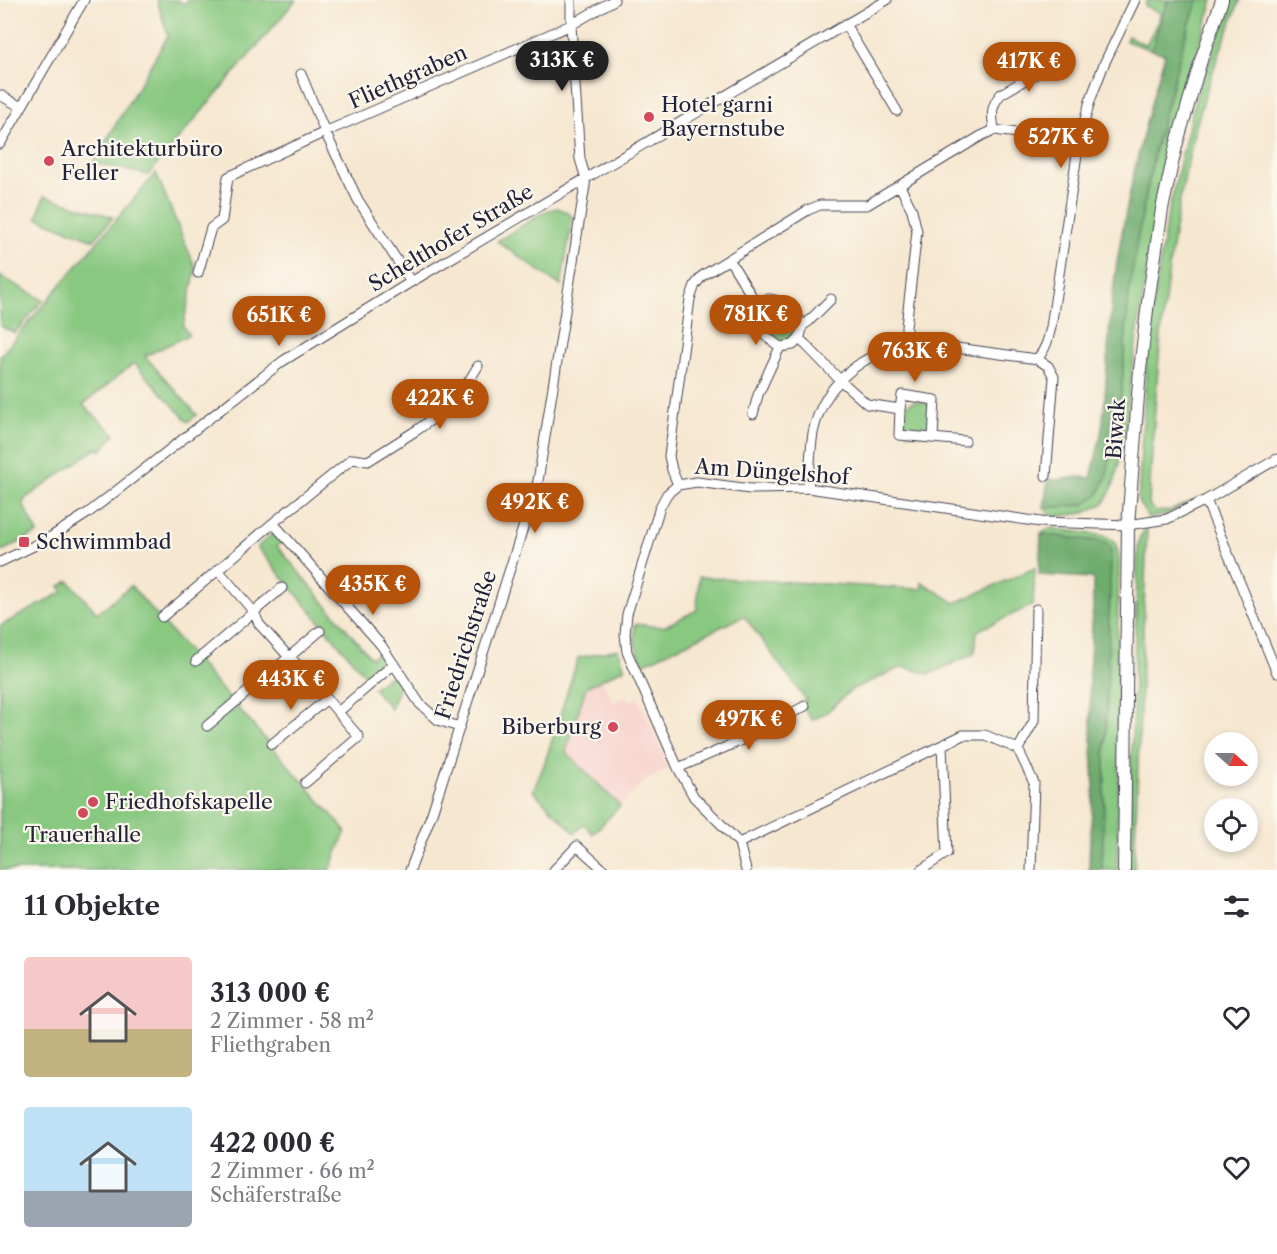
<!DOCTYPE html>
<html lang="de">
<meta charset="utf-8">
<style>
body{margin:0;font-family:"Libre Caslon Text",serif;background:#f2f2f3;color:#2b2b33;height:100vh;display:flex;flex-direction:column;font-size:22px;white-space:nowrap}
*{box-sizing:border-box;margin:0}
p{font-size:20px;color:#7c7c81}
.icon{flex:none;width:33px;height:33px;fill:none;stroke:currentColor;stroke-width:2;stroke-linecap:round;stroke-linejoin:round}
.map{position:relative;height:870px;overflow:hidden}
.panel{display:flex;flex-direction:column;background:#fff;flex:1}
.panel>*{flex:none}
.needle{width:39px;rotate:111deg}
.controls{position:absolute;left:1204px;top:732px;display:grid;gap:12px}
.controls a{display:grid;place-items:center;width:54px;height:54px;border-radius:50%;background:#fff;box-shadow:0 3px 9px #0003;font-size:30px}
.price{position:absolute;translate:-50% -51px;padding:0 14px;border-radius:21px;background:#b45309;color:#fff;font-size:20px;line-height:39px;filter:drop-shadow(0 2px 3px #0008)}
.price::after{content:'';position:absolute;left:50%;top:36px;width:18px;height:14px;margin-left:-9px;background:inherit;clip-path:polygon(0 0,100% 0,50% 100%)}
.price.on{background:#222;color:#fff}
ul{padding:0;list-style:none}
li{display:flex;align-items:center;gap:18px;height:150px;padding:0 24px}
li span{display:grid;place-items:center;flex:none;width:168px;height:120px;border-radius:6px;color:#555}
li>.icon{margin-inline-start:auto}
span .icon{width:72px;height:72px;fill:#fffc;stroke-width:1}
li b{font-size:26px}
h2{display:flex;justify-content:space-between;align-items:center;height:72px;padding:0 24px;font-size:26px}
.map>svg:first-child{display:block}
.built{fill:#f7d0ca}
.green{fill:#88c880;stroke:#55755e;stroke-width:1.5}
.forest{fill:#6eac6e;stroke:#486754;stroke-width:1.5}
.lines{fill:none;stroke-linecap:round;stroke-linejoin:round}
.street-casing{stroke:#424051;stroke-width:11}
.secondary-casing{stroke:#424051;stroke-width:14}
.street{stroke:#fff;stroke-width:9}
.secondary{stroke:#fff;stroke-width:12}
.poi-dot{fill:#d1495b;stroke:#fbf7ec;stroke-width:2}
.labels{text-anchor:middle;stroke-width:4.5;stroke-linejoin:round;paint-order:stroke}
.street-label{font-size:21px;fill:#22223b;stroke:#fbf7ec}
.poi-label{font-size:21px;fill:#22223b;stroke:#fbf7ec;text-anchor:start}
</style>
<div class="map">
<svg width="1277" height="870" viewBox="0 0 1277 870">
<rect width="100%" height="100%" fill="#fbf7ec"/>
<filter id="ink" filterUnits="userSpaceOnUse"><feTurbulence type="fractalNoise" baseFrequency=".0167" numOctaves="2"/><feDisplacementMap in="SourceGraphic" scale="12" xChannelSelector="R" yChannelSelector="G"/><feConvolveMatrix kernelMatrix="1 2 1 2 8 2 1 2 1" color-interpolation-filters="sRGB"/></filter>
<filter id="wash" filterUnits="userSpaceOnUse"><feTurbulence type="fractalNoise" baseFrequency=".008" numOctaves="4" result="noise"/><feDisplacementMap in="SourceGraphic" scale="24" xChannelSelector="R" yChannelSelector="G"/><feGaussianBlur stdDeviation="1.35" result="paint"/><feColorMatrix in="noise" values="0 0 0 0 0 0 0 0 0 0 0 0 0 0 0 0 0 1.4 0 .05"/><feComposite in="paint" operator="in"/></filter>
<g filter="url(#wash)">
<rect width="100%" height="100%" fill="#f6e7d0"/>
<!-- built -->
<path class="built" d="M602 679 613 702 627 696 630 701 638 698 670 768 646 780 620 806 566 752 586 687Z"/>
<!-- green -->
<path class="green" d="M157 0H178L184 4 188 0H296L148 175 93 163 168 36Z
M1147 0H1168L1157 31 1152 50 1126 41 1128 36 1146 45 1161 14 1145 6Z
M1198 0H1213L1187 85 1153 225 1130 386 1124 439 1115 480 1109 495 1103 504 1084 513 1053 517 1044 508 1083 504 1120 411 1129 292 1138 236 1155 149 1184 40Z
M1231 0H1240C1225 38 1210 76 1199 116 1165 243 1156 374 1149 504L1155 512 1171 510 1198 499 1163 516 1148 518 1138 501 1148 339 1166 223 1195 100Z
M156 173 196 269 183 326 189 335 145 356 197 415 188 422 134 363 83 405 115 434 101 451 99 448 93 451 25 499 23 504 38 533 0 552V356Z
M44 196 113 217 94 240 37 218Z
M557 208 565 211 573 217 561 286 497 241 546 211Z
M0 276 43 300 15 333 0 326Z
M772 302C780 306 794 314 798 323 801 333 792 344 782 342 778 342 773 338 770 335 765 331 758 327 756 322 752 310 762 304 772 302Z
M917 401 927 403C933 412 932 428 923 434L908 433C902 424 904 414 907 405L912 402Z
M1050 528 1105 536C1117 541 1117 547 1119 559L1117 658 1119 773 1117 870H1102L1111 551 1103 542 1041 534Z
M1147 529 1134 870H1128L1138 546 1141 535Z
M276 534 284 540 277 546 371 658 379 652 382 656 383 662 380 667 367 678 257 547 270 536Z
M1035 568 1033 605 977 631 975 653 930 674 902 667 851 690 826 713 812 720 800 703 806 700 744 616 643 664 634 641 635 624 663 627 697 610 699 577 917 589 922 588V582L955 603Z
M69 581 97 613 131 586 346 831 330 870H0V626L63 592 60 586Z
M618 649 625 668 586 687 566 752 620 806 593 834 584 824 575 833 533 791 544 765 578 658Z
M392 676 397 678 400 683 391 709 373 688 386 678Z"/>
<!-- forest -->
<path class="forest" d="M1168 0H1198L1184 40 1155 149 1138 236 1129 292 1120 411 1106 479 1098 495 1083 505 1044 508 1048 479 1057 480 1078 477 1091 478C1095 459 1101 439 1103 420 1108 370 1108 319 1116 269 1127 196 1144 125 1165 54L1152 50 1157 31Z
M1041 534 1103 542 1109 545 1111 551 1102 870H1089L1090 834 1094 791 1089 677 1093 607V578L1039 575Z"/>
</g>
<g filter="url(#ink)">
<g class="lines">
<defs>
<path id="street" d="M845 24 897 111
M0 95 21 107
M994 130C992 114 990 107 1001 94L1063 58
M0 144 84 0
M900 186 912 210 917 231 906 327V344
M729 259 756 303C743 325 765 335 780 347L793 345 799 339 806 345 840 380 867 404 900 409 902 395 935 400 933 438
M198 273 211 228 222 220 228 177 325 132 301 74
M411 282 358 200 325 132 571 25 614 0
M756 303C768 296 777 299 787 307 799 317 806 323 799 339
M802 326 808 322 831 299
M1037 359C1046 349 1048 340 1051 327L1079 141 1090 101 1104 64 1135 0
M900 409 899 435 965 441
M753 414 758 395 780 347
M678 485 672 470 669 456 690 299 695 285 702 276 808 210 820 205H867L981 136 994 130 1079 141
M808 488C810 470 810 451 813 433 824 379 873 343 927 344L1037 359 1048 366 1054 377 1046 476
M1206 500 1277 459
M273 523 381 645 420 704 438 720 459 727
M0 562 46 540 88 513 283 361 411 282 887 0
M162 617 218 570
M196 661 282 588
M338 712 394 664
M207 726 320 631
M272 744 327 699
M678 768 742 740 805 706
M305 783 359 737 298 665 289 657 259 624 254 612 218 570 273 523 352 459 368 461 417 430 446 409 461 394 478 366
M739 843 963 735H985L1018 749
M410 870 432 813 538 481 586 179 580 159 571 25V0
M554 870 577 846 604 870
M746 870 739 843 718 821 694 797 678 768 627 652 625 634 627 614 660 507 667 494 678 485 697 482 750 489 808 488 1041 522 1128 525 1167 519 1206 500 1277 673
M921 870 947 853 942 746
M1031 870 1034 783 1018 749 1034 721 1036 609"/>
<path id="secondary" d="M1124 870 1128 525 1140 370 1148 302 1162 209 1176 146 1202 57 1222 0"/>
</defs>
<!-- street casing -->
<use href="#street" class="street-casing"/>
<!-- secondary casing -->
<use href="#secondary" class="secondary-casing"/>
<!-- street -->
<use href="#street" class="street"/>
<!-- secondary -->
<use href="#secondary" class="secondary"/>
</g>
</g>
<!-- markers -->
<g class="poi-dot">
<circle cx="649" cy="117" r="6"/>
<circle cx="49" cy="161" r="6"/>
<rect x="18" y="536" width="12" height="12" rx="3"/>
<circle cx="613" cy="727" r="6"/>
<circle cx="93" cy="802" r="6"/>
<circle cx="83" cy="813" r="6"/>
</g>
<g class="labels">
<!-- street labels -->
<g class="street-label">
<text transform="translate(408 77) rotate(-24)" y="7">Fliethgraben</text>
<text transform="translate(451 238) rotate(-31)" y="7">Schelthofer Straße</text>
<text transform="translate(1116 429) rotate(-86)" y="7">Biwak</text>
<text transform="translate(772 472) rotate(4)" y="7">Am Düngelshof</text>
<text transform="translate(466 645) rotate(-72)" y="7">Friedrichstraße</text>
</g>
<!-- poi labels -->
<g class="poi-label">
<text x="661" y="112">Hotel garni<tspan x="661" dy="24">Bayernstube</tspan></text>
<text x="61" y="156">Architekturbüro<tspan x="61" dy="24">Feller</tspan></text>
<text x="36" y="549">Schwimmbad</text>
<text x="601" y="734" text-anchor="end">Biberburg</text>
<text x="105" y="809">Friedhofskapelle</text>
<text x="83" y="842" text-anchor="middle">Trauerhalle</text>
</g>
</g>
</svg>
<div class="controls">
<a><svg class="needle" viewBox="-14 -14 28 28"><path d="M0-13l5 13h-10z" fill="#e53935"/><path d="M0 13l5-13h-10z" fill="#7c7c81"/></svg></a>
<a><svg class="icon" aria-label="locate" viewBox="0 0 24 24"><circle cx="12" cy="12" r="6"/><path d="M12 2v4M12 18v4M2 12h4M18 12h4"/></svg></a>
</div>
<b class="price on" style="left:562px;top:92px">313K €</b>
<b class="price" style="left:1029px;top:93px">417K €</b>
<b class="price" style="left:1061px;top:169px">527K €</b>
<b class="price" style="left:756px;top:346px">781K €</b>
<b class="price" style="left:279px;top:347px">651K €</b>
<b class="price" style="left:915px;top:383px">763K €</b>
<b class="price" style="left:440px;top:430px">422K €</b>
<b class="price" style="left:535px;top:534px">492K €</b>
<b class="price" style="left:373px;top:616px">435K €</b>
<b class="price" style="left:291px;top:711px">443K €</b>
<b class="price" style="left:749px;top:751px">497K €</b>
</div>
<section class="panel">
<h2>11 Objekte<svg class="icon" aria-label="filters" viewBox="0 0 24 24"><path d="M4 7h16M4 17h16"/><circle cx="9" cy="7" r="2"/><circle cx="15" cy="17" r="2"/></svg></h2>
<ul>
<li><span style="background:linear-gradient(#f6c9c9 60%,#c2b280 0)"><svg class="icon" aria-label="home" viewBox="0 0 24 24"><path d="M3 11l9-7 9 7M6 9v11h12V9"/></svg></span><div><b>313 000 €</b><p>2 Zimmer · 58 m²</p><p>Fliethgraben</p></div><svg class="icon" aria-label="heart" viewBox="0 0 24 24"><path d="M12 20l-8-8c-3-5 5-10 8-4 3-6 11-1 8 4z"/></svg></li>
<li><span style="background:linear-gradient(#bfe0f5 70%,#9aa5b1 0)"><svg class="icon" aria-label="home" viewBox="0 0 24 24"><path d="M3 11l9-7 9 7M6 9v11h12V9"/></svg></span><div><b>422 000 €</b><p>2 Zimmer · 66 m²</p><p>Schäferstraße</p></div><svg class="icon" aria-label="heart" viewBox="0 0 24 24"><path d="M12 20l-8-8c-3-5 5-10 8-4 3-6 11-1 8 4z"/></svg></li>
</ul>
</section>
